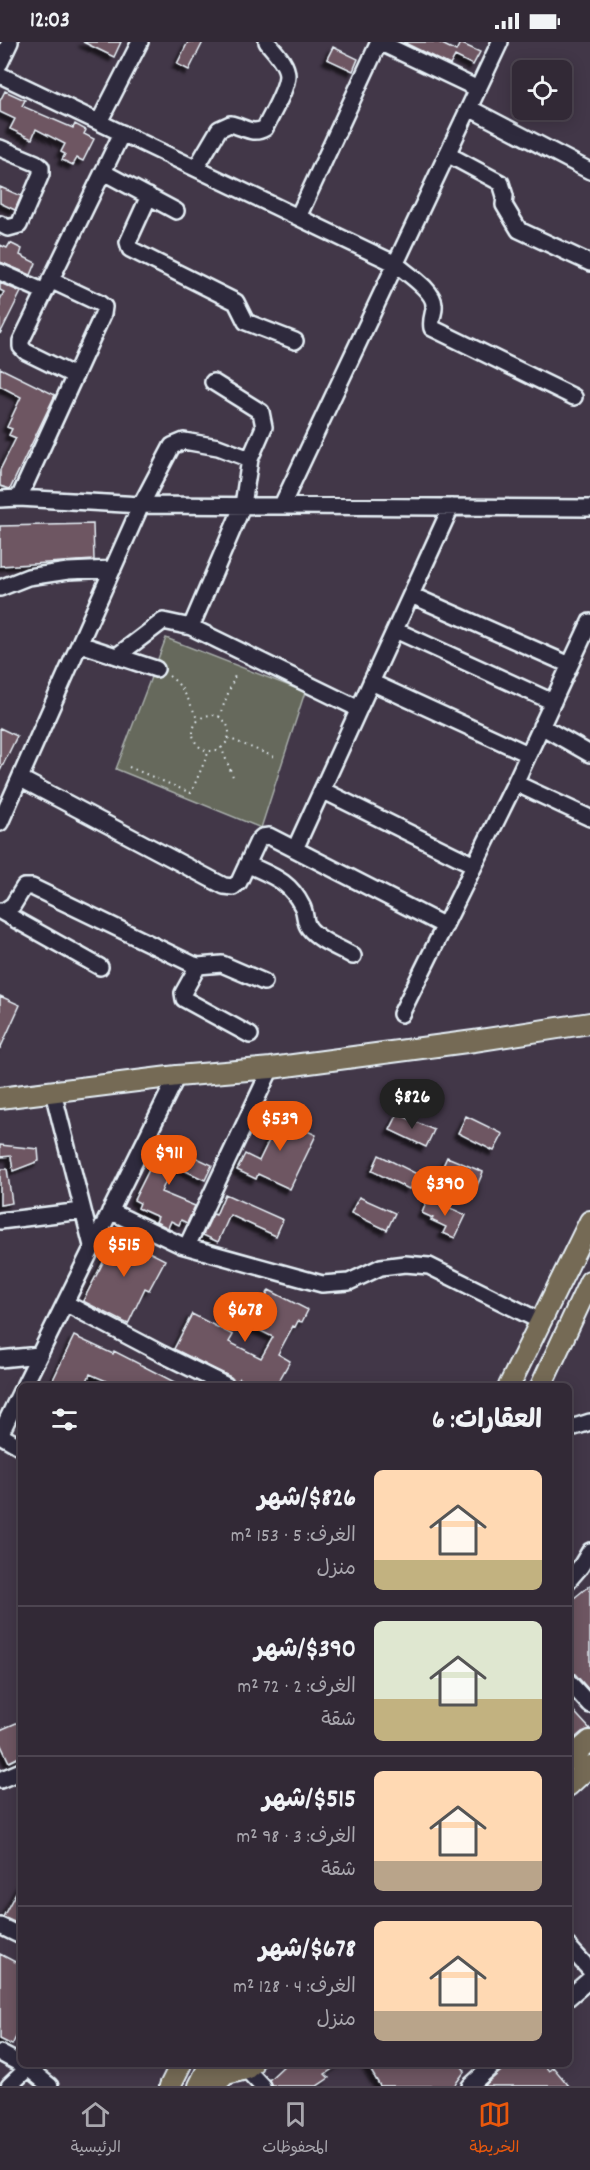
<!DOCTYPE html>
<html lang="ar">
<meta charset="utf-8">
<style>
body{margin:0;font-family:Dekko,"Playpen Sans Arabic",sans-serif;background:#3a313e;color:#f1f3f6;direction:rtl;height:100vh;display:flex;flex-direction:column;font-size:22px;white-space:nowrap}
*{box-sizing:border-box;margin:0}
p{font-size:20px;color:#a8a6ad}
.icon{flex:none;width:33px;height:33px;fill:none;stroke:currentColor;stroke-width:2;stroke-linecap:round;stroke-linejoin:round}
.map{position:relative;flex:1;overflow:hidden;direction:ltr}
.side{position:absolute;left:18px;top:1341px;width:554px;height:684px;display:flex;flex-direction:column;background:#322936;border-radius:9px;box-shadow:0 3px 15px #0003,0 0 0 2px #4d4551;direction:rtl}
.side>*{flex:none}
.fabs{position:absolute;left:512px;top:18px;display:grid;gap:12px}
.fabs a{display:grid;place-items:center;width:60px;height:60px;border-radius:9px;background:#322936;box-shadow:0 3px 15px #0003,0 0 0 2px #4d4551;font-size:30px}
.price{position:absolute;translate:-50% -51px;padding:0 14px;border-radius:21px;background:#ea580c;color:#fff;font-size:20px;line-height:39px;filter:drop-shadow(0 2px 3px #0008)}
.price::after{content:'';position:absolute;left:50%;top:36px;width:18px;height:14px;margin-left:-9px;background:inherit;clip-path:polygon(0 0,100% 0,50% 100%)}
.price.active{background:#222;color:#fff}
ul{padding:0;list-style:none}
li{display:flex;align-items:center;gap:18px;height:150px;padding:0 30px}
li+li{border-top:2px solid #4d4551}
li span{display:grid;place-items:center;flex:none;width:168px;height:120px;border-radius:9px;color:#555}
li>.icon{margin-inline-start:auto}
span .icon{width:72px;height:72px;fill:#fffc;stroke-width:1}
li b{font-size:26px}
h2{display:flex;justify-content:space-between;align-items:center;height:72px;padding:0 30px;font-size:26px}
.status{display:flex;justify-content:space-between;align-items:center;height:42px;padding:0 30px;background:#322936;direction:ltr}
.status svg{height:16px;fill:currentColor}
.tab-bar{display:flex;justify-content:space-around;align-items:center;height:84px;border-top:2px solid #4d4551;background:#322936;font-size:16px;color:#a8a6ad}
.tab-bar a{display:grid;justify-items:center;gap:3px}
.tab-bar .active{color:#ea580c}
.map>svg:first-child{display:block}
.green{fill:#66695b;stroke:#a7adaa;stroke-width:1.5}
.building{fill:#6e5662;stroke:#e8f1f8;stroke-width:1.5;filter:url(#shadow)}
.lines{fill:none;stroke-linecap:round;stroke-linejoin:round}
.minor-casing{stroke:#e8f1f8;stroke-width:20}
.major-casing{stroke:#e8f1f8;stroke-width:24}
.path{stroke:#e8f1f8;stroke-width:2;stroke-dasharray:1.5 4.5;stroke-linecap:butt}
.minor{stroke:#2f2a3d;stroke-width:15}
.major{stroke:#746b55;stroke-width:20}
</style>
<div class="status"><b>12:03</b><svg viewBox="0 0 49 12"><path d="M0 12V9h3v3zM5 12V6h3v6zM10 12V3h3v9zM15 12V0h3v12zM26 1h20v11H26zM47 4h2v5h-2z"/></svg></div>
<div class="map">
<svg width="590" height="2044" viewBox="0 0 590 2044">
<defs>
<filter id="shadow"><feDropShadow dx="-4.5" dy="4.5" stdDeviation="1.5" flood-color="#0009"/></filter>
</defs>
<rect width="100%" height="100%" fill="#423748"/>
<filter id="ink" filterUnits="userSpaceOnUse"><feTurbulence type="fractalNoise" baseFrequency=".0167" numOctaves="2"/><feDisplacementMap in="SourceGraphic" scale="12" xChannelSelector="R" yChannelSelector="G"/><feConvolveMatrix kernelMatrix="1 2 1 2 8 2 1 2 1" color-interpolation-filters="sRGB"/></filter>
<g filter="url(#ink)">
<!-- green -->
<path class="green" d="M166 596 305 650 261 786 116 727Z"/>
<!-- building -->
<path class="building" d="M83 0H121L114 15Z
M188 0H203L189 28 177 22Z
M403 0H438L456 9 460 1 480 10 473 23 455 14 450 23Z
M333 5 358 17 353 29 327 17Z
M5 49 25 58 22 64 73 86 75 82 86 88 84 92 94 97 83 119 77 116 73 123 62 118 65 112 61 110 65 102 36 87 32 97 10 87 15 77 0 70V59Z
M0 145 21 154 15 168 0 161Z
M10 201 22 207 20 213 36 221 31 233 0 220V203L7 206Z
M0 241 21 250 0 292V258L4 250 0 248Z
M0 326 55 353 10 447 0 444V428L16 396 9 393 12 387 7 385 21 355 0 344Z
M93 482 94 518 0 524V484Z
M0 686 17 694 0 729Z
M0 954 20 963 0 1007Z
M265 1069 316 1093 290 1147 258 1132 256 1137 237 1128 245 1112 259 1119 273 1090 258 1083Z
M398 1072 434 1088 426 1105 390 1088Z
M466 1074 503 1092 494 1109 458 1091Z
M163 1100 212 1123 205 1138 173 1123 161 1150 195 1164 187 1181 181 1178 179 1183 171 1179 168 1186 156 1180 158 1175 138 1166 140 1161 134 1158Z
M0 1103 38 1107 39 1119 13 1129 11 1114 0 1115Z
M379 1113 417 1132 409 1147 372 1129Z
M447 1115 483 1130 475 1149 439 1133Z
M0 1127H7L12 1161 0 1163Z
M225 1152 283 1178 276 1194 230 1173 218 1200 203 1193 213 1172 216 1173Z
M359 1155 395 1171 387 1188 351 1171Z
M428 1156 466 1173 455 1196 443 1191 446 1185 431 1178 433 1176 422 1171Z
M120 1188 141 1197 137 1204 165 1218 149 1248 145 1246 128 1282 83 1259Z
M269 1248 308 1268 302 1280 298 1279 295 1285 293 1284 278 1312 290 1319 276 1344H253L239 1336 236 1342 231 1335 174 1307 192 1272 233 1293 229 1300 261 1316 273 1295 251 1284Z
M74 1294 113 1312 114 1309 182 1344H118L90 1332 85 1344H50Z
M590 1543V1649L575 1632 568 1630V1561Z
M568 1663 590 1687 582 1690 568 1702Z
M21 1679V1714L9 1720 0 1701V1688Z
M21 1841V1883L3 1875Z
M0 1912 21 1923V1985L12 2003 0 1997Z
M286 2022H340L325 2032 329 2036 317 2044H272L269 2038Z
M367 2022H460L465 2029 454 2044H380Z
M503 2022H543L549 2029 553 2025 569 2044H484L501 2029Z"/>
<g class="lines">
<defs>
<path id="minor" d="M379 0 478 47
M0 21 10 0
M0 33 396 222C406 231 434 248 434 263 435 271 430 276 432 286L574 355
M469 66 590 129
M99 80 140 0
M0 106 36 121 41 125V132L19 183 8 186 0 182
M447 112 501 141 505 154 504 163 519 188 590 221
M196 126 219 87 230 82C243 84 252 94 265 86 271 73 287 47 287 33 287 21 274 9 267 0
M103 130 176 169
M149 154 128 200 130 207 236 260 246 280 295 299
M298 175 379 0
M0 230 45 250
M75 334 26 310 21 305V299L122 91
M213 340 261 370 264 385 250 417 243 463 191 585 359 667
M19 456 103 272 104 265 99 261 50 238
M0 457 19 456 141 463 590 466
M282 463 500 0
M0 546 28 535 68 529 113 527
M411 553 570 623
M395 588 553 660
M80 602 156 627
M117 614 163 579 191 585
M371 640 528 712
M541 684 590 712
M21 737 224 844 233 845 239 840 258 799 262 795 269 794 445 884
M515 741 590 776
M322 748 474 823
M0 781 141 463 172 404 184 399 218 405 250 417
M295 807 451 465
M247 822C272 834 289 838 302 864 306 871 304 880 309 886 319 899 340 906 353 914
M0 869 100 925
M3 870 13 863 24 845H32L192 922 198 924 222 922 264 940
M198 924 183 951 184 957 250 993
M401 972 515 741 590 580
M53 1050 92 1204
M110 1169 181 1203 322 1242 349 1240 381 1225 405 1222 429 1224 542 1280
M0 1179 82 1169
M187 1204 271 1026
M65 1261 162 1312 227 1344
M0 1317 39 1313
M24 1344 177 1034
M568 1387 590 1380
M0 1393 21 1349
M0 1393 21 1405
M568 1539 581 1524 590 1509
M568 1639 590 1663
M0 1738 21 1729
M0 1884 21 1894
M568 1904 590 1928
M568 1956 590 1937
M0 2011 28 2026 50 2044
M246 2027 262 2044
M9 2044 28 2026
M470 2044 494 2022"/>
<path id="major" d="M0 1056 177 1034 271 1026 474 999 590 981
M509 1344 590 1179
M541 1344 590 1239
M568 1718 590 1699
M568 1744 590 1724
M226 2032 246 2027 252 2022
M170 2044 181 2022
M199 2044 210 2022
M213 2044 226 2032 230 2022"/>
</defs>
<!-- minor casing -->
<use href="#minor" class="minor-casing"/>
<!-- major casing -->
<use href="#major" class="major-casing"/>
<!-- path -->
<path class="path" d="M169 634C184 644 191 663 198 679
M193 691a18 18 0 1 1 36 0a18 18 0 1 1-36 0Z
M219 675 236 631
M228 696 277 716
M221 705 234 737
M129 725 191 751 209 709"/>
<!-- minor -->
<use href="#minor" class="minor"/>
<!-- major -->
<use href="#major" class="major"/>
</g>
</g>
</svg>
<div class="fabs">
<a><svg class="icon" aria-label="locate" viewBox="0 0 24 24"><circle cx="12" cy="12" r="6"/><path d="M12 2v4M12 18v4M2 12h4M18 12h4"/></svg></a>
</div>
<b class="price active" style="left:412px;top:1088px">$826</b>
<b class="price" style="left:280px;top:1110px">$539</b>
<b class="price" style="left:169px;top:1144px">$911</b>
<b class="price" style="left:445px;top:1175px">$390</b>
<b class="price" style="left:124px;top:1236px">$515</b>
<b class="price" style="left:245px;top:1301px">$678</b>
<section class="side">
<h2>العقارات: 6<svg class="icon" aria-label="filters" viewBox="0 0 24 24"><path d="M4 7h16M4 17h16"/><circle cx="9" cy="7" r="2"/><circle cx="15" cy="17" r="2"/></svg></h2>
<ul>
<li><span style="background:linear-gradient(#ffd9b3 75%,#c2b280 0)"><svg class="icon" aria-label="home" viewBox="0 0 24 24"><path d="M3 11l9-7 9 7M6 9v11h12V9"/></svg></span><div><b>$826/شهر</b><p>الغرف: 5 · 153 m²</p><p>منزل</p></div></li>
<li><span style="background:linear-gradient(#dfe7d0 65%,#c2b280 0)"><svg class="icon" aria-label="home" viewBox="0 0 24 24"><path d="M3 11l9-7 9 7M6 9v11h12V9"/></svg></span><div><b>$390/شهر</b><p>الغرف: 2 · 72 m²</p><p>شقة</p></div></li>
<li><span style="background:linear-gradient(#ffd9b3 75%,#b9a48a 0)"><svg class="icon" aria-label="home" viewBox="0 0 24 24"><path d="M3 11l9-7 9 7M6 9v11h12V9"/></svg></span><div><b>$515/شهر</b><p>الغرف: 3 · 98 m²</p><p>شقة</p></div></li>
<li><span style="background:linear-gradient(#ffd9b3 75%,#b9a48a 0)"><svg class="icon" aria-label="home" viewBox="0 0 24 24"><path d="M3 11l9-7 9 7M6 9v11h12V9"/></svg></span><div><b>$678/شهر</b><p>الغرف: 4 · 128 m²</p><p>منزل</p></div></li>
</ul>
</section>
</div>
<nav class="tab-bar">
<a class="active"><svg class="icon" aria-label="map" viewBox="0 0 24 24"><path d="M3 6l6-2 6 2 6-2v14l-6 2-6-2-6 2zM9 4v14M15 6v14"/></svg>الخريطة</a>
<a><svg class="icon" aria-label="saved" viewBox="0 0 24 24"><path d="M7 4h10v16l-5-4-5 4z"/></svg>المحفوظات</a>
<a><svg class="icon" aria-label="home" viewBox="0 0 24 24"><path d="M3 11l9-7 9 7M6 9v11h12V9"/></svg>الرئيسية</a>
</nav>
